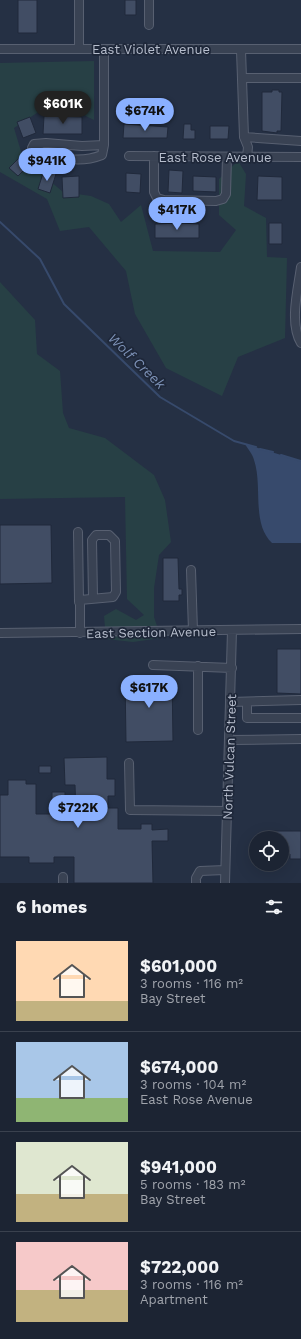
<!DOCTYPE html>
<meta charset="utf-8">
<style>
body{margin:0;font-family:"Work Sans",sans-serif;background:#252c3b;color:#f1f3f6;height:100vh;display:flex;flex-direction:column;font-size:15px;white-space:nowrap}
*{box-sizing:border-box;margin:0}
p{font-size:13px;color:#a0a4ac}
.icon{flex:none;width:22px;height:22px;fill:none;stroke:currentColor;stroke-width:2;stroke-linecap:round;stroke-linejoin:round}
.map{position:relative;height:883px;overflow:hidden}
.details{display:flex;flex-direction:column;background:#1c2433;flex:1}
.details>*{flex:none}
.tools{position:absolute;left:249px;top:831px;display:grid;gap:8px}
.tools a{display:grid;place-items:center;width:40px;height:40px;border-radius:50%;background:#1c2433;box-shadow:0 4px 16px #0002,0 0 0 1px #3a414e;font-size:20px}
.price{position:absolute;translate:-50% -34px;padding:0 9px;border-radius:14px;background:#8ab0ff;color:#111;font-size:13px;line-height:26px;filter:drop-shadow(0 1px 2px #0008)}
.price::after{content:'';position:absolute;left:50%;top:24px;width:12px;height:9px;margin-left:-6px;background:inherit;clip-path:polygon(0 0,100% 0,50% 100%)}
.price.active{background:#222;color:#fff}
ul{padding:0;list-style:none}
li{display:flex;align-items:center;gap:12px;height:100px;padding:0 16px}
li+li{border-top:1px solid #3a414e}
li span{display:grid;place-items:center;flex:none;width:112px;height:80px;border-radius:0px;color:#555}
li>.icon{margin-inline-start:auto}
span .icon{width:48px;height:48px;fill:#fffc;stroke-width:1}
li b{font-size:17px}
h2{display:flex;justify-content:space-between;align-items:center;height:48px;padding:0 16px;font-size:17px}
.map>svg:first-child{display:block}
.green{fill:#274045}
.water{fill:#374a6c}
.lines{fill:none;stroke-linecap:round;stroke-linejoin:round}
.stream{stroke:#374a6c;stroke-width:2}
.building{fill:#414d64;stroke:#20293b}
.minor-casing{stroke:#586071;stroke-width:10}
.minor{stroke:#394253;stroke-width:8}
.labels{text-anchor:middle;stroke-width:3.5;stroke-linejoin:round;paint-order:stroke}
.street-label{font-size:13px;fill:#b7becd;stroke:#1e2739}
.water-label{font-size:14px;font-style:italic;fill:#7c91b6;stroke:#1e2739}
</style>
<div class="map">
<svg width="301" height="883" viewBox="0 0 301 883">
<rect width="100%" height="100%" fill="#253044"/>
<!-- green -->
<path class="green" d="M94 61V120L55 101 14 128 23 158 63 192 91 196 109 204 121 222 141 205 153 251 220 252 236 230 219 215V179L238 161 246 174 244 206 266 218 267 257 287 258 285 338 238 357 222 396 166 368 135 314 126 271 89 227 60 231 47 199 0 172V63Z
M0 282 35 320 37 354 60 371 63 413 69 428 105 438 154 475 165 500 171 542 159 555 154 588V617L161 638 133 642 106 639 104 616 116 609 136 620 144 615 127 599 125 497 0 499Z"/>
<!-- water -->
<path class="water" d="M245 444 301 461V543H272C251 523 263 486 254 460 253 455 248 449 245 444Z"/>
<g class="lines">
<!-- stream -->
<path class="stream" d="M0 222 40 259 64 304 160 397 234 441 256 447
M260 449 273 452
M281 455 301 461"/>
</g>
<!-- building -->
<path class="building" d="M18 0H37V33H18Z
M125 0H136V15H125Z
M272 90H279V92H282L281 131H277V133L262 131V92H272Z
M44 116 82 117V134H43Z
M30 117 36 133 23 138 17 122Z
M124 124 168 127 167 138H123Z
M184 124H191V130H195V139H183Z
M210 126H229L228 139H210Z
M20 157 29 165 18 176 9 168Z
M44 170 56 174 50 193 38 189Z
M169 170 183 171 182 193 168 192Z
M126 173 141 174 140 193 126 192Z
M79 176V197L63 198 62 177Z
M193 176 216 177V192L193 191Z
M258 176 282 177V200H257Z
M180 223 199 224V238H155V224Z
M269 223H282V244H269Z
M0 525H51L52 583 0 584Z
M163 558H178L179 589H182V595H179V601H163Z
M277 649H301V694L277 693Z
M172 676 173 741 126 742 125 677Z
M107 757V779H115V796H108V808H118V829H141V824H152V830L168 829V841H152L153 883H74V857H54V863H29V857H0V795H8V780H26V784H36V814H52V792H65V814H76L75 785H65L64 758Z
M39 766H51V773H39Z
M272 831H301V859H290V854H282V838H272Z"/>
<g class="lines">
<defs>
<path id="minor" d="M79 0V49
M149 25V0
M0 49H301
M241 50 244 137 248 147 247 157
M243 78H301
M244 137 301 141
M46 143 82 146 104 145 102 155C76 165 57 157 32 148L34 144Z
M104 145V49
M129 156 301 157
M154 156V192L157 198 164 200 216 201 223 199 226 194 227 157
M301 267C298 289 289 323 301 343
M78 532 79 602
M191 570 193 631
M0 633 301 629
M80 633V600L113 597 116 592 115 541 109 535H96L92 540 93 598
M153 665 232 668
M198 666V730
M231 702 301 700
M247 702V718H301
M230 740 301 739
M129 763 130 810 227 811
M63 877V883
M196 883V878L200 871 225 870
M225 883 232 630"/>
</defs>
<!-- minor casing -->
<use href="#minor" class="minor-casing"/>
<!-- minor -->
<use href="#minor" class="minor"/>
</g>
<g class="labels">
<!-- street labels -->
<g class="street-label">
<text x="151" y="54">East Violet Avenue</text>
<text x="215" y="162">East Rose Avenue</text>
<text transform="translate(151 632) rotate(-1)" y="5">East Section Avenue</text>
<text transform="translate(229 757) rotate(-88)" y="5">North Vulcan Street</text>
</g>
<!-- water labels -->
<g class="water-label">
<text transform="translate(137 361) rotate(44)" y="5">Wolf Creek</text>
</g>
</g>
</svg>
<div class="tools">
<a><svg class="icon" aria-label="locate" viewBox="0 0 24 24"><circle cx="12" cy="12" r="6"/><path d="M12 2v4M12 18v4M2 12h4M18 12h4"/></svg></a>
</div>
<b class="price active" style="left:63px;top:125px">$601K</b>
<b class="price" style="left:145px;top:132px">$674K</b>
<b class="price" style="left:47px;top:182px">$941K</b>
<b class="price" style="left:177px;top:231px">$417K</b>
<b class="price" style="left:149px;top:709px">$617K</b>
<b class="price" style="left:78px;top:829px">$722K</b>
</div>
<section class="details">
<h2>6 homes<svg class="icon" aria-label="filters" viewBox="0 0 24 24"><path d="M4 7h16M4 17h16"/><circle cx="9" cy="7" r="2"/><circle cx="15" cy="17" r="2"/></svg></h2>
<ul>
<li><span style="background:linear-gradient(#ffd9b3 75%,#c2b280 0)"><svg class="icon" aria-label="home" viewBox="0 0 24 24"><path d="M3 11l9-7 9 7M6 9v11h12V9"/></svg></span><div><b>$601,000</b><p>3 rooms · 116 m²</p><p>Bay Street</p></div></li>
<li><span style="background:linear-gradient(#a9c7e8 70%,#8fb573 0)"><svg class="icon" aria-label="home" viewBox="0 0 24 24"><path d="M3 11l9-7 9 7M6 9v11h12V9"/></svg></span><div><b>$674,000</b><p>3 rooms · 104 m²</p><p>East Rose Avenue</p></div></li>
<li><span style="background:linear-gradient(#dfe7d0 65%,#c2b280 0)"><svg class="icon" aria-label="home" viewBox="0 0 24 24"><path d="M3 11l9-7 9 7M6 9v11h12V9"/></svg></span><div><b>$941,000</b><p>5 rooms · 183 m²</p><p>Bay Street</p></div></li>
<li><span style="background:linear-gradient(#f6c9c9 60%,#c2b280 0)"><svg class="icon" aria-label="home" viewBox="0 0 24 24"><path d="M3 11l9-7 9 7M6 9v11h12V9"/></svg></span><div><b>$722,000</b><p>3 rooms · 116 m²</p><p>Apartment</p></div></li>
</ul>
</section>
